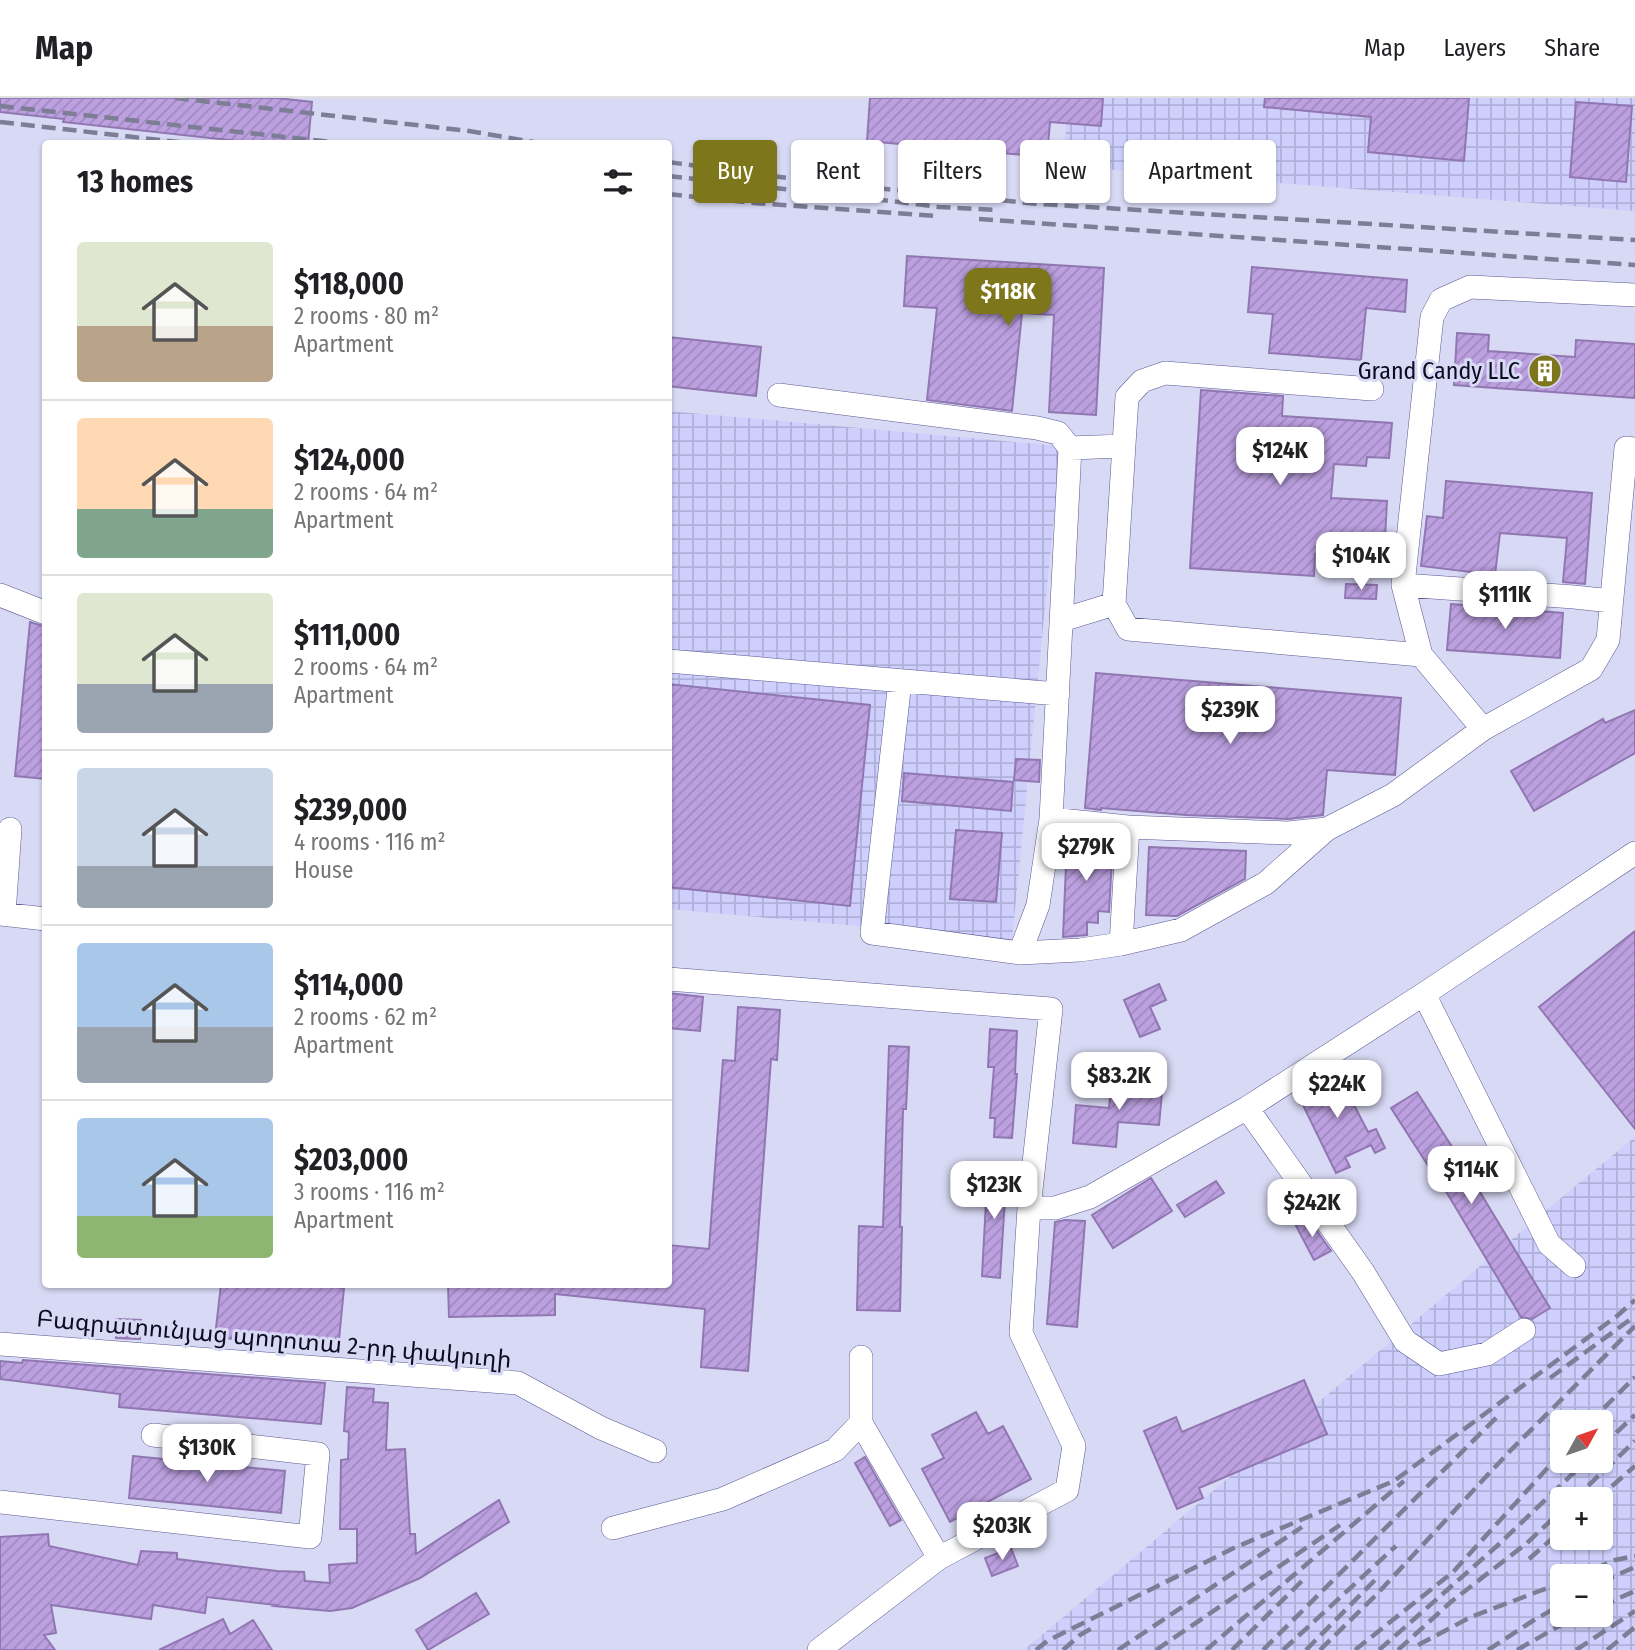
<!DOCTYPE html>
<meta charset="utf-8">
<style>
body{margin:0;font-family:"Fira Sans Condensed","Noto Sans Armenian",sans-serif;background:#f6f6f6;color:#202124;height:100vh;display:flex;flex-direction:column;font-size:26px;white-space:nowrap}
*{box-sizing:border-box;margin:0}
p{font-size:23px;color:#757577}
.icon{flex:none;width:38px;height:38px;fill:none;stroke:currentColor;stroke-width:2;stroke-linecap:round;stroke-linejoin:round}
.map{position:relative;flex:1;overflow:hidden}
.side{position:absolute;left:42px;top:42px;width:630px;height:1148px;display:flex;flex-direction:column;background:#fff;border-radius:7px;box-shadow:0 2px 5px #0004}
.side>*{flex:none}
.guide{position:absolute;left:693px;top:42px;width:665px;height:63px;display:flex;gap:14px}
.needle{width:46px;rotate:50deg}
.tools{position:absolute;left:1550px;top:1312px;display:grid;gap:14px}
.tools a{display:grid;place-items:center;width:63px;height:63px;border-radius:7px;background:#fff;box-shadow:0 2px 5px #0004;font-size:35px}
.price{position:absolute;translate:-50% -60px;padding:0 16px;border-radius:14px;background:#fff;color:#222;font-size:23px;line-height:46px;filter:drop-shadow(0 2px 4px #0008)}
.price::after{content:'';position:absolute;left:50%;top:42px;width:21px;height:16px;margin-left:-10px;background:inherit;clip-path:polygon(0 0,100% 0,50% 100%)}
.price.on{background:#7e761a;color:#fff}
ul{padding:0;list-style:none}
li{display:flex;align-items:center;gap:21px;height:175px;padding:0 35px}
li+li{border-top:2px solid #e0e0e0}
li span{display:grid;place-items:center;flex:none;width:196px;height:140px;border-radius:7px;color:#555}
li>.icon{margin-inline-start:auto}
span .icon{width:84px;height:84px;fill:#fffc;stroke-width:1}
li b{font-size:30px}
h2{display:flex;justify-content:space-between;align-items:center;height:84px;padding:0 35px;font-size:30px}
.pill{padding:0 24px;border-radius:7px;background:#fff;box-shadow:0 2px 5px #0004;font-size:24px;line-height:63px}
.pill.on{background:#7e761a;color:#fff}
header{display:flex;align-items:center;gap:42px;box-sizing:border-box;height:98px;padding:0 35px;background:#fff;border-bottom:2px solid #e0e0e0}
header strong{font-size:33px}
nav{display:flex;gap:38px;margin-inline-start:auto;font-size:24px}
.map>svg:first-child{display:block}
.industrial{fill:url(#industrial-grid);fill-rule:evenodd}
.building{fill:url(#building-hatch);stroke:#9177b2;stroke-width:2}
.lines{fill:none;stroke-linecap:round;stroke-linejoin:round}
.minor-casing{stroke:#5a5893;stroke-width:24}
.minor{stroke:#fff;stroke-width:23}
.rail{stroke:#7d7d96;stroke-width:4.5;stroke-dasharray:14 7;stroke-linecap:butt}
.labels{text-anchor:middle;stroke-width:6;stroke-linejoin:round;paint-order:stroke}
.poi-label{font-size:24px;fill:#0e0c23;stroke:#d8d9f4;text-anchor:end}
.street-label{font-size:24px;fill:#0e0c23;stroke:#d8d9f4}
</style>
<header>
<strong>Map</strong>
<nav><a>Map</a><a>Layers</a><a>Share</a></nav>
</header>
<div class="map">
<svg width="1635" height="1552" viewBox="0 0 1635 1552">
<defs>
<pattern id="industrial-grid" width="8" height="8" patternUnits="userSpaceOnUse" patternTransform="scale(1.75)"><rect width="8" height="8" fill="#cecffc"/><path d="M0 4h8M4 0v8" fill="none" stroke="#b0b1d8"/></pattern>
<pattern id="building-hatch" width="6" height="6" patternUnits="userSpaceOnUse" patternTransform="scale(1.75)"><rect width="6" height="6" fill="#bca0e0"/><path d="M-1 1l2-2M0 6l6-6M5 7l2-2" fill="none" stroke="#a089c0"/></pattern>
</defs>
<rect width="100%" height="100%" fill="#d8d9f4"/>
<!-- industrial -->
<path class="industrial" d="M1067 0H1635V113L1064 68Z
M668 313 1061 348 1012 842 669 811Z
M1635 1039V1552H1024L1567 1095ZM1563 1325H1601V1363H1563ZM1563 1402H1601V1440H1563ZM1563 1479H1601V1517H1563Z"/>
<!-- building -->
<path class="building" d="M0 0H277L312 4 308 46H265L63 24 64 21 0 14Z
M870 0H1103L1101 28 1050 24 1047 59 867 43Z
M1265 0H1469L1464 63 1368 54 1371 19 1264 9Z
M1576 4 1632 8 1626 84 1570 79Z
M907 158 1104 170 1096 317 1049 314 1054 217 1022 215 1012 313 927 302 937 210 904 208Z
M1252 169 1407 182 1405 214 1366 210 1361 262 1269 255 1273 216 1248 214Z
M1457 235 1489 237 1488 253 1575 259 1576 242 1635 246V300L1454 287Z
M668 239 761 249 756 298 668 288Z
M1201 292 1283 298 1282 318 1392 325 1389 360 1367 359 1366 368 1334 366 1331 400 1387 403 1384 460 1315 456 1314 478 1190 470Z
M1446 383 1592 395 1585 486 1563 484 1567 440 1500 435 1495 477 1421 468 1427 418 1443 420Z
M1346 486 1377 487 1376 501 1345 500Z
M1451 506 1563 515 1560 560 1447 552Z
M30 524 46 529V681L15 678Z
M1096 575 1401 600 1395 677 1327 672 1323 717 1288 721 1186 717 1101 710V712L1085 710Z
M668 586 870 607 850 808 668 789Z
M1635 612V655L1534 713 1511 673 1603 621 1605 625Z
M1016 661 1040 662 1039 684 1014 682Z
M904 675 1013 684 1011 713 902 703Z
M956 732 1002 735 996 804 950 801Z
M1073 737 1100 740V743L1113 744 1109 814 1098 813V825L1087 824V837L1063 839 1067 743H1073Z
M1149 749 1246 753 1245 781 1177 818 1146 817Z
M1635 833V1031L1539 909Z
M1159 886 1166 902 1150 909 1160 931 1140 939 1124 902Z
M668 895 703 899 700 933 668 930Z
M738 909 780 912 777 962 771 961 748 1273 701 1269 705 1211 555 1196V1217L449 1219 448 1186H668V1147L709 1151 723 962 735 963Z
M990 931 1017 933 1015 976H1017L1012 1040 994 1039 995 1020H990L994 969H988Z
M889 948 909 949 906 1011H903L900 1129H902L900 1213 857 1212 859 1128 883 1129Z
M1335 970 1368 1034 1376 1031 1385 1050 1375 1055 1371 1047 1345 1059 1350 1069 1336 1075 1302 1005 1300 1006 1295 996Z
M1112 980 1163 985 1159 1027 1118 1024 1116 1049 1073 1045 1076 1007 1109 1010Z
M1417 994 1463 1066 1550 1210 1532 1221 1521 1219 1438 1080H1436L1391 1010Z
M988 1067 1007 1068 1000 1180 982 1178Z
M1151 1080 1172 1113 1113 1150 1092 1117Z
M1216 1083 1224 1095 1185 1119 1177 1107Z
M1307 1119 1331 1153 1314 1162 1295 1126Z
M1065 1122 1085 1123 1077 1229 1047 1226 1055 1124Z
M221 1186H308L344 1190 338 1252 215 1239Z
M117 1221 141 1222 140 1241 116 1240Z
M23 1262 325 1285 321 1326 119 1309 120 1296 0 1281V1263L22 1265Z
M1304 1282 1327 1336 1199 1390 1203 1400 1177 1411 1144 1333 1176 1319 1182 1334Z
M347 1289 374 1291 373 1304 388 1305 386 1352 405 1351 410 1436H415L416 1456 499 1402 509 1424 420 1480 352 1510 330 1513 274 1508 276 1507 207 1499 205 1515 153 1507 151 1521 51 1507 56 1535 44 1537 55 1552H0V1439L48 1436 49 1448 138 1467 141 1453 177 1455V1461L277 1473 304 1474 305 1483 330 1485 329 1467 357 1465V1431H340L341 1362 348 1361 349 1334 344 1333Z
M976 1314 988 1336 1003 1328 1031 1381 950 1424 922 1371 944 1360 932 1337Z
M133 1358 285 1373 281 1415 129 1400Z
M865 1359 901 1422 890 1428 855 1365Z
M1011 1450 1018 1468 992 1478 985 1460Z
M476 1495 489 1516 428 1552 416 1532Z
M223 1521 230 1536 253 1522 272 1552H159Z"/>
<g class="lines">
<defs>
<path id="minor" d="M1372 291 1165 275 1142 283 1127 299 1114 506 1128 531 1421 557
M779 297 1037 330 1058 335 1070 350
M1403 487 1574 499 1611 503
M0 497 46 515
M1062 522 1114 506
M668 563 1058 596
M900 583 872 835 1020 855 1038 807 1051 721 1070 350 1123 348
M1483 631 1591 571 1608 542 1626 350 1635 351
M1051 721 1128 729 1288 735 1327 731 1393 697 1483 631 1421 557 1403 487 1432 219 1441 202 1470 189 1635 197
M0 816 46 821
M4 816 10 731
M1121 846 1128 729
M1020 855 1080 852 1121 846 1181 832 1266 785 1327 731
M668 881 1051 911 1029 1110 1021 1235 1074 1348 1067 1392 939 1460 819 1552
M1424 896 1549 1146 1574 1168
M1247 1010 1363 1174 1405 1243 1439 1266 1487 1256 1524 1232
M1029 1110H1055L1090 1099 1247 1010 1424 896 1635 755
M0 1246 518 1285 601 1330 655 1353
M861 1259V1325L939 1460
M0 1404 310 1439 318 1356 153 1337
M613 1430 723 1401 835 1352 861 1325"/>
</defs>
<!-- minor casing -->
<use href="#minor" class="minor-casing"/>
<!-- minor -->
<use href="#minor" class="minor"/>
<!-- rail -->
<path class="rail" d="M175 0 469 33 545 46
M0 8 350 46
M0 24 196 46
M668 64 825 85 1039 106 1635 142
M668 78 829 96
M668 96 754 105 937 118
M874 101 939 109 996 112
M979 121 1635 167
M1550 1280 1635 1218
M1589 1325 1635 1279
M1601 1349 1635 1317
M1573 1402 1635 1343
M1596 1402 1635 1368
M1529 1461 1563 1431
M1575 1479 1615 1462 1635 1458
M1601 1484 1635 1469
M1601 1508 1635 1493
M1418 1547 1471 1519 1563 1484
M1036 1552 1047 1543 1236 1449 1394 1383 1617 1218 1635 1202
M1063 1552 1080 1537 1094 1529
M1118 1552 1302 1429
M1156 1552 1340 1427
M1206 1552 1404 1383
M1232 1552 1304 1481
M1263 1552 1498 1318
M1283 1552 1396 1448
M1306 1552 1376 1481
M1320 1552 1377 1496 1509 1354 1635 1228
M1355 1552 1453 1474 1563 1353
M1379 1552 1497 1448 1586 1363
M1398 1552 1452 1503 1527 1445 1563 1411
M1488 1552 1534 1522 1563 1506
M1517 1552 1559 1528 1581 1517
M1576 1552 1635 1513
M1607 1552 1635 1529"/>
</g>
<!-- icons -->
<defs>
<symbol id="building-disc" viewBox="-11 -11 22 22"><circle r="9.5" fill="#7e761a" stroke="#d8d9f4"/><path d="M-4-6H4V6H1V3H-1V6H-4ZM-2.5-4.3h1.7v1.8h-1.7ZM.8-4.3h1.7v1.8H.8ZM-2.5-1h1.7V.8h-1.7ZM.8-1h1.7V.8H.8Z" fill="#fff"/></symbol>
</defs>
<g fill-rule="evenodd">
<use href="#building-disc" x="1526" y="254" width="38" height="38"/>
</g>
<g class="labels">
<!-- poi labels -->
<g class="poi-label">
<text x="1520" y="281">Grand Candy LLC</text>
</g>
<!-- street labels -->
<g class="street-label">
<text transform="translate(274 1241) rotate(5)" y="8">Բագրատունյաց պողոտա 2-րդ փակուղի</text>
</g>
</g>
</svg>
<div class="tools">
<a><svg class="needle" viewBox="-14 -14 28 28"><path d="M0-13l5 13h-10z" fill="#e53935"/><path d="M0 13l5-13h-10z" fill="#757577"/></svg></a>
<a>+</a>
<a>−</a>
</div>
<b class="price on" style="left:1008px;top:230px">$118K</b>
<b class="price" style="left:1280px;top:389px">$124K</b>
<b class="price" style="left:1361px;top:494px">$104K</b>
<b class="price" style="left:1505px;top:533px">$111K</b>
<b class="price" style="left:1230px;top:648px">$239K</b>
<b class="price" style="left:1086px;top:785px">$279K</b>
<b class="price" style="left:1119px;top:1014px">$83.2K</b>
<b class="price" style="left:1337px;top:1022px">$224K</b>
<b class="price" style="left:1471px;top:1108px">$114K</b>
<b class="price" style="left:994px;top:1123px">$123K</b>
<b class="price" style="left:1312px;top:1141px">$242K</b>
<b class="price" style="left:207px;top:1386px">$130K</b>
<b class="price" style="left:1002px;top:1464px">$203K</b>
<div class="guide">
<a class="pill on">Buy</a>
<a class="pill">Rent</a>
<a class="pill">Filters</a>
<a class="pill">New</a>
<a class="pill">Apartment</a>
</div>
<section class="side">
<h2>13 homes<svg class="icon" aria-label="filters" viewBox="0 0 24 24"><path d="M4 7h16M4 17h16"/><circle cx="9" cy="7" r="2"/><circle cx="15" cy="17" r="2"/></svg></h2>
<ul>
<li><span style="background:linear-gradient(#dfe7d0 60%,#b9a48a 0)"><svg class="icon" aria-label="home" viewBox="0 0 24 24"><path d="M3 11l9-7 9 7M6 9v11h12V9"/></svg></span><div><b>$118,000</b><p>2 rooms · 80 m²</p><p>Apartment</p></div></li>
<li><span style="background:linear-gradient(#ffd9b3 65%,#7fa58c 0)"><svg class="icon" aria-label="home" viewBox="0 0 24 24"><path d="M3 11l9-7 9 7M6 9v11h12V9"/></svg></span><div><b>$124,000</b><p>2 rooms · 64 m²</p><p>Apartment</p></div></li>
<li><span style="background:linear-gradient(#dfe7d0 65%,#9aa5b1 0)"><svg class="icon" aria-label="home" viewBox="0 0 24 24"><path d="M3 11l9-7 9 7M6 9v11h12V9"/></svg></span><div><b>$111,000</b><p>2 rooms · 64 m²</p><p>Apartment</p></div></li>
<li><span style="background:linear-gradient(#c9d6e8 70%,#9aa5b1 0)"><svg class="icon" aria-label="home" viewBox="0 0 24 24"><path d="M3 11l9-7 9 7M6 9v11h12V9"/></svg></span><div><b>$239,000</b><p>4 rooms · 116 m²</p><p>House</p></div></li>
<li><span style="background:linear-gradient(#a9c7e8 60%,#9aa5b1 0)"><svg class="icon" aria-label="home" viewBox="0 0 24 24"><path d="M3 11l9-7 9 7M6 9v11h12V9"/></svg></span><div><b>$114,000</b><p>2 rooms · 62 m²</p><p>Apartment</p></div></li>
<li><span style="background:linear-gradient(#a9c7e8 70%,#8fb573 0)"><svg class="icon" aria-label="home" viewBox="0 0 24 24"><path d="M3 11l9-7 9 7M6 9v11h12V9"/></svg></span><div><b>$203,000</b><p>3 rooms · 116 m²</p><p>Apartment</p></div></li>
</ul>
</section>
</div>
